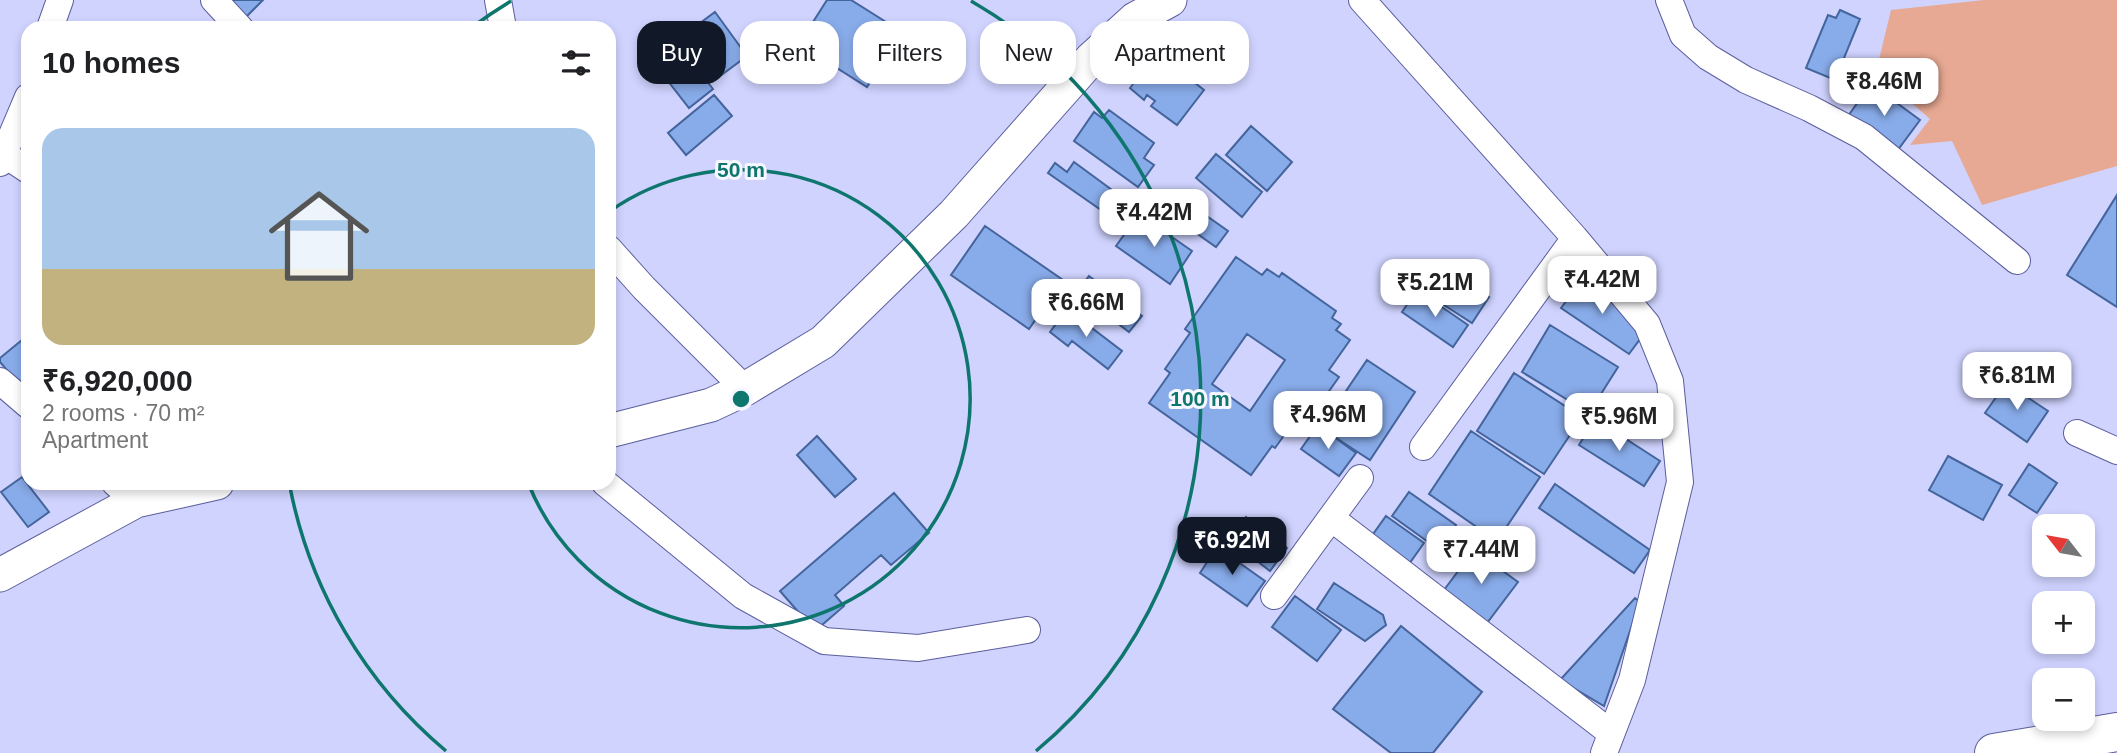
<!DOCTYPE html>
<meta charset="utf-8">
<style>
body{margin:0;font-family:Arial,sans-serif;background:#f2f2f2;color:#202124;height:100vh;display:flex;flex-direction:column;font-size:26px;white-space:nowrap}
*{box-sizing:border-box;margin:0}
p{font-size:23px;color:#757577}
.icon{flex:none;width:38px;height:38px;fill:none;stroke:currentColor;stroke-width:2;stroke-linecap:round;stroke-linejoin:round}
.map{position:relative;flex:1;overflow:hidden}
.panel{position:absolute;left:21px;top:21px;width:595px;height:469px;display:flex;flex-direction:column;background:#fff;border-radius:21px;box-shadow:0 4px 10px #0003}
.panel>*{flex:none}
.hud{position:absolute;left:637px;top:21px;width:665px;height:63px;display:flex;gap:14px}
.needle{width:46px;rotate:301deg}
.tools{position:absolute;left:2032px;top:514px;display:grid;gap:14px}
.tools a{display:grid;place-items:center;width:63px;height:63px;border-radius:14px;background:#fff;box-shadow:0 4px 10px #0003;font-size:35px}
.price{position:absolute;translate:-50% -60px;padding:0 16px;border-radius:14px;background:#fff;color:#222;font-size:23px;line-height:46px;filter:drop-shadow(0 2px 4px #0008)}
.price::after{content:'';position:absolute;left:50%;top:42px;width:21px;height:16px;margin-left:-10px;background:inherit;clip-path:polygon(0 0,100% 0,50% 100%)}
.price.active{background:#111827;color:#fff}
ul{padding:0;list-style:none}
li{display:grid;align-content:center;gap:14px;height:371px;padding:0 21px}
li span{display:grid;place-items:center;height:217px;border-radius:21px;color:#555}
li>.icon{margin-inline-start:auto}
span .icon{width:126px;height:126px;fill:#fffc;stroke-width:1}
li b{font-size:30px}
h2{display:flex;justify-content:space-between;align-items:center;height:84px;padding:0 21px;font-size:30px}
.tag{padding:0 24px;border-radius:21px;background:#fff;box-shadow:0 4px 10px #0003;font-size:24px;line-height:63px}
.tag.active{background:#111827;color:#fff}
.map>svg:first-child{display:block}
.green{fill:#e7a993}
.building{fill:#88abe9;stroke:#44649c;stroke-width:2;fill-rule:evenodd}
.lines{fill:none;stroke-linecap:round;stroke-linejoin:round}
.minor-casing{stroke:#5c5e9d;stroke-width:28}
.tertiary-casing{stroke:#5c5e9d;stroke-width:35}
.secondary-casing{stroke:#5c5e9d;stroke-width:40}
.minor{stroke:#fff;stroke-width:26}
.tertiary{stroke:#fff;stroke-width:33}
.secondary{stroke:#fff;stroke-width:38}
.ring{fill:none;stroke:#0f766e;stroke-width:3.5}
.centre{fill:#0f766e;stroke:#f7f7ff;stroke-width:3.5}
.ring-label{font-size:21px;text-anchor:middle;font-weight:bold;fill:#0f766e;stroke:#f7f7ff;stroke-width:6;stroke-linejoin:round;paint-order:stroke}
</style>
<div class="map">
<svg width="2117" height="753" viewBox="0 0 2117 753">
<rect width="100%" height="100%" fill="#cfd3fe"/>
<!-- green -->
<path class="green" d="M1984 0H2117V166L1982 205 1952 141 1910 145 1930 119 1876 72 1891 10Z"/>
<!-- building -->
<path class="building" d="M225 0H263L244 19Z
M827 0H851L902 32 867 87 799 44Z
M1840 10 1860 19 1835 80 1806 68 1828 15 1836 18Z
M715 12 747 56 716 79 684 35Z
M674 39 713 89 689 108 650 58Z
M1157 53 1204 90 1177 125 1151 106 1155 101 1147 95 1144 100 1130 88Z
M1871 84 1920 120 1897 151 1848 116Z
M714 95 732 116 686 155 668 133Z
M1109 110 1154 143 1144 158 1154 165 1138 187 1074 141 1094 112 1102 118Z
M1251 126 1292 162 1267 191 1226 155Z
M1216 154 1262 192 1242 217 1196 178Z
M1074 162 1127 201 1114 219 1048 173 1055 163 1067 172Z
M1177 195 1228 231 1216 247 1165 211Z
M2117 195V307L2067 275Z
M1139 214 1192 251 1170 284 1116 246Z
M985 226 1063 280 1029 329 951 275Z
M1236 257 1262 275 1267 269 1279 277 1282 273 1336 311 1332 318 1341 324 1336 330 1350 340 1329 370 1339 377 1310 418 1301 412 1275 448 1272 446 1251 475 1149 403 1170 373 1165 369 1190 333 1185 329ZM1247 334 1285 360 1250 411 1212 384Z
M1447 269 1489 297 1472 323 1430 296Z
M1586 275 1643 335 1629 354 1561 308Z
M1089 276 1142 316 1129 332 1077 292Z
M1417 290 1468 325 1453 347 1402 312Z
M1067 309 1122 351 1108 369 1072 341 1068 346 1050 332Z
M1550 325 1618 367 1589 413 1522 372Z
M28 335V379L20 386 0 362V358Z
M1367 360 1415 392 1370 460 1321 428Z
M1514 373 1582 417 1544 474 1477 431Z
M2006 383 2048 411 2027 442 1985 413Z
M1595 419 1660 461 1644 486 1579 445Z
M1318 425 1356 453 1339 476 1301 449Z
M1471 431 1540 477 1497 541 1429 494Z
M817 436 856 479 835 497 797 455Z
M1948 456 2002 485 1983 520 1929 490Z
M2029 464 2057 483 2037 513 2009 495Z
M22 477 49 512 28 527 1 492Z
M1555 484 1650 550 1634 573 1539 508Z
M1409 492 1456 525 1438 549 1392 516Z
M894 493 929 533 891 565 881 555 835 595 844 606 815 631 780 591Z
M1386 516 1424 543 1409 564 1371 537Z
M1246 517 1287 548 1270 571 1229 539Z
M1217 547 1265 581 1247 606 1200 573Z
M1474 550 1518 582 1487 623 1444 590Z
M1334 583 1383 615 1386 625 1365 641 1317 609Z
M1295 596 1341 630 1317 661 1272 627Z
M1635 598 1640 602 1604 706 1560 680Z
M1401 626 1482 692 1433 753H1391L1333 709Z"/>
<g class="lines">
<defs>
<path id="minor" d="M214 0 240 28
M498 0 503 28
M1362 0 1575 238 1647 324 1670 381 1680 482 1632 680 1604 753
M1669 0 1683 35 1708 57 1746 80 1809 108 1864 137 2017 261
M50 28 60 0
M0 148 4 154 28 170
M0 163 28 97
M609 249 644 288 745 389
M0 381 28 405
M2077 433 2117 451
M1423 447 1575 238
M115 483 136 501
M605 483 743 596 824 641 918 648 1027 630
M1331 518 1611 733
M1274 596 1360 478"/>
<path id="tertiary" d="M609 431 711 405 745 389 823 342 954 214 1091 59 1135 19 1170 0
M0 575 136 501 217 483"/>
<path id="secondary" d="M1994 753 2117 732"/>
</defs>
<!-- minor casing -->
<use href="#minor" class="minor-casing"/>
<!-- tertiary casing -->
<use href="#tertiary" class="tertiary-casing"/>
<!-- secondary casing -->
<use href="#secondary" class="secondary-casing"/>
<!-- minor -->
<use href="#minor" class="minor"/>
<!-- tertiary -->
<use href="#tertiary" class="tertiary"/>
<!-- secondary -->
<use href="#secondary" class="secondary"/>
</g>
<!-- distance rings -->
<g class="ring">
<path d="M610 211A229 229 0 1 1 529 485"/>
<path d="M446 751A459 459 0 0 1 290 487M471 28A459 459 0 0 1 511 1M971 1A459 459 0 0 1 1036 751"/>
</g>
<circle cx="741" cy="399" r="10" class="centre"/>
<g class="ring-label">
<text x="741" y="177">50 m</text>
<text x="1200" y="406">100 m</text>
</g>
</svg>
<div class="tools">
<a><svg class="needle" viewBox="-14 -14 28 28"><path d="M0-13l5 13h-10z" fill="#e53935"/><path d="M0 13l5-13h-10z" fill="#757577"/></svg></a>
<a>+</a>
<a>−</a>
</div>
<b class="price" style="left:1884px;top:118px">₹8.46M</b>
<b class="price" style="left:1154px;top:249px">₹4.42M</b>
<b class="price" style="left:1602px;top:316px">₹4.42M</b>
<b class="price" style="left:1435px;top:319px">₹5.21M</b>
<b class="price" style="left:1086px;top:339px">₹6.66M</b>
<b class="price" style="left:2017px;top:412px">₹6.81M</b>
<b class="price" style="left:1328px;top:451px">₹4.96M</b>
<b class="price" style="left:1619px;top:453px">₹5.96M</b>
<b class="price active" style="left:1232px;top:577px">₹6.92M</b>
<b class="price" style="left:1481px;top:586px">₹7.44M</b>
<div class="hud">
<a class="tag active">Buy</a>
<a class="tag">Rent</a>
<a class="tag">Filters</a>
<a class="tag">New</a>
<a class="tag">Apartment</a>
</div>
<section class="panel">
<h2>10 homes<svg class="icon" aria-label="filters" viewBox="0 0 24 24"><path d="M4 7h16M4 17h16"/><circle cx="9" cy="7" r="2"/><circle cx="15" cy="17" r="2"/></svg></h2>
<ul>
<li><span style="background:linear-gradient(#a9c7e8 65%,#c2b280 0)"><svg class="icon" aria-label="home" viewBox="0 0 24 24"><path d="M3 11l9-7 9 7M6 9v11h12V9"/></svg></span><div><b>₹6,920,000</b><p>2 rooms · 70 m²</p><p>Apartment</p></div></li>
</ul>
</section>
</div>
